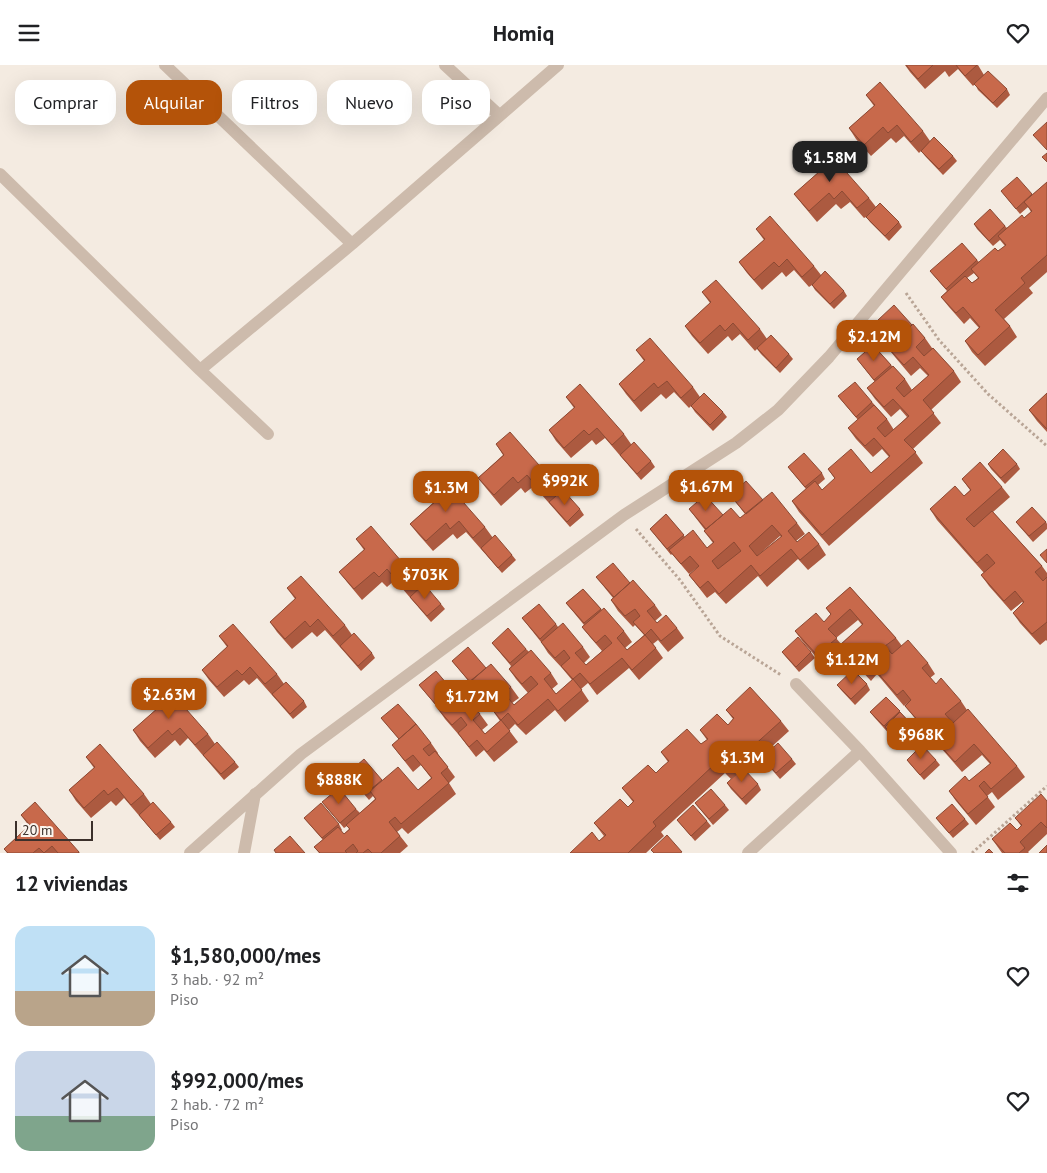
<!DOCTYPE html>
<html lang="es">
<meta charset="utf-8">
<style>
body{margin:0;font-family:"PT Sans",sans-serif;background:#f6f6f6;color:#202124;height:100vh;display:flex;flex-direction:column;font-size:19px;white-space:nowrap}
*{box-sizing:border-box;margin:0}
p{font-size:16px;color:#757577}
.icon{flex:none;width:28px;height:28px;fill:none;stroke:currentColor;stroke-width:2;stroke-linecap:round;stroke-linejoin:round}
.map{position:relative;height:788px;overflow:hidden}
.details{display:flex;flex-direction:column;background:#fff;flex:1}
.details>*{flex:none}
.hud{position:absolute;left:15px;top:15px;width:500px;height:45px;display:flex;gap:10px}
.scale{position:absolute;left:15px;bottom:12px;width:78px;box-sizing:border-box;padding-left:5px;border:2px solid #3b302b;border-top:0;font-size:14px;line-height:18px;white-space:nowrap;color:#3b302b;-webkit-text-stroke:4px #fbf5ee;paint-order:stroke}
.price{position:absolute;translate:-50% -42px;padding:0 11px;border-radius:10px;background:#b45309;color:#fff;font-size:16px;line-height:32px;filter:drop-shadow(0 1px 2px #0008)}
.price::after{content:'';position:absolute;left:50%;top:30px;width:15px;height:11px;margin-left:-8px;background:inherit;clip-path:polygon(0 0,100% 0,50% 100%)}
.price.on{background:#222;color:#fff}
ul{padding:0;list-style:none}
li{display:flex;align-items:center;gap:15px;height:125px;padding:0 15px}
li span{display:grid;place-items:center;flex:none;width:140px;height:100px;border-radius:15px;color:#555}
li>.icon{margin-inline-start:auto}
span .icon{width:60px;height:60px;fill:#fffc;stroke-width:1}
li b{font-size:21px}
h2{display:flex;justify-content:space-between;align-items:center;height:60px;padding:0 15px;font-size:21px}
.pill{padding:0 18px;border-radius:15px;background:#fff;box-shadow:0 5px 20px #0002;font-size:18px;line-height:45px}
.pill.on{background:#b45309;color:#fff}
header{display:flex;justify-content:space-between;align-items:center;height:65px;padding:0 15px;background:#fff;font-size:22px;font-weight:800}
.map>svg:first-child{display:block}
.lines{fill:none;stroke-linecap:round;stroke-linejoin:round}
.path{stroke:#b9a596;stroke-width:3;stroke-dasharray:2.5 2.5;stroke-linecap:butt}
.minor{stroke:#cdbbac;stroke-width:12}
.wall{fill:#ac5a40;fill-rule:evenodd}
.building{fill:#c8694b;stroke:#8c4a34;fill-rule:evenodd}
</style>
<header><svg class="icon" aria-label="menu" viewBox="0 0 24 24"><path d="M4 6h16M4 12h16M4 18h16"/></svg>Homiq<svg class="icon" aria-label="heart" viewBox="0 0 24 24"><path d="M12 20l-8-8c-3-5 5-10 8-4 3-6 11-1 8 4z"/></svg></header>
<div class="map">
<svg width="1047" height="788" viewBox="0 0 1047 788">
<rect width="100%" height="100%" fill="#f4ebe1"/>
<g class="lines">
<!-- path -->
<path class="path" d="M906 228 939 275 988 329 1047 381
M636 464 680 515 720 571 781 610
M972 788 1047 721"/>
<!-- minor -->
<path class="minor" d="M445 0 499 50
M0 109 200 305 352 179 165 0
M352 179 558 0
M200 305 268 369
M796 619 860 686 951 788
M190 788 301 689 624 450 736 378 778 345 829 292 1047 33
M244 788 255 729
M748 788 860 686"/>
</g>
<!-- wall -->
<path class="wall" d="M905 0H978L984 10 1007 24 1010 30 997 43 978 25 975 19 973 21 958 4 949 12 945 6 925 24 910 7Z
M866 30 923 66 930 76 953 91 957 96 943 110 925 91 921 86 919 88 904 71 896 78 891 73 871 91 856 74 849 63 874 41Z
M811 95 869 133 876 142 899 157 902 162 889 176 870 157 866 152 868 151 864 153 850 137 841 144 836 139 817 157 802 139 794 129 819 107Z
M1047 117V207L1029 223 1033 228 1004 254 1010 261 1017 272 985 301 972 287 965 276 979 263 970 253 964 259 949 242 941 232 947 226 930 206 977 195 979 197 998 186 1005 181 1000 175 993 181 977 164 974 159 1005 161 1007 163 1024 153 1031 147 1028 142 1020 149 1001 126 1032 129V130ZM974 208 978 213 972 218 967 213Z
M756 164 814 201 821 210 844 226 847 231 834 244 815 225 812 220 809 222 794 205 786 212 782 207 762 225 747 208 739 197 764 175Z
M702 227 760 264 767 274 789 289 793 294 780 308 761 289 757 284 755 286 740 269 732 276 728 271 708 289 692 271 685 261 710 238Z
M878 255 912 260 925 273 932 283 954 306 961 317 931 345 941 358 913 384 923 398 829 481 799 447 792 436 806 424 788 402 822 408 825 414 818 420 822 425 835 414 828 404 871 408 889 392 882 384 873 392 856 374 848 363 858 355 838 331 872 337 887 354 894 365 907 352 900 344 891 352 875 334 867 323 875 317 857 294 873 280 892 301 905 314 912 325 928 311 920 303 911 311 895 292 887 282 895 275Z
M636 285 693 322 700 332 723 347 727 352 713 366 695 347 691 341 689 343 674 327 666 334 661 329 641 347 626 329 619 319 644 296Z
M1047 328V367L1037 356 1029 345Z
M566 332 624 369 631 379 651 396 655 402 641 415 605 373 596 380 592 375 571 393 556 376 549 365 574 343Z
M496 379 553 416 561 427 580 444 584 450 570 462 534 421 525 428 521 423 501 441 486 423 478 413 503 390Z
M988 399H1017L1020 404 1005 419 991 404Z
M962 414 1002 422 1010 432 993 447 1042 501 1047 508V576L1046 575 1040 580 1020 558 1013 548 1023 538 1022 537 1011 546 989 521 981 510 984 508 937 455 930 444 964 431 970 425Z
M428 425 485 462 493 473 512 490 516 495 502 508 466 467 457 474 453 469 433 486 418 469 410 459 435 436Z
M730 430 763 435 797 458 805 469 796 476 797 477 819 479 826 490 808 505 798 494 767 522 758 511 726 539 715 527 707 533 689 510 698 502 689 509 672 489 671 490 650 464 666 449 685 472 707 483 713 478 704 466 705 465 689 444 740 453 745 449ZM780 471 781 472 757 491Z
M1016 457H1046L1047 459V464L1033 477 1020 462Z
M356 474 414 511 421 521 441 539 445 544 431 557 395 515 387 522 382 517 362 535 347 517 339 507 364 485Z
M596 512 630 518 655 540 662 550 655 556 657 558 677 563 684 573 668 587 658 575 653 579 663 593 639 615 629 603 597 630 588 618 581 624 589 636 565 657 555 645 526 670 515 659 509 665 518 677 494 697 484 685 476 692 459 670 445 654 438 644V643L419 620 436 606 455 629 480 649 488 660 482 665 485 669 500 656 491 643 477 628 471 619 452 596 486 603 511 622 519 633 512 638 514 640 528 628 516 614 509 604 511 601 492 578 526 584 551 608 558 619 552 624 556 629 572 615 562 603 548 588 541 577 522 553 556 559 558 562 583 582 590 592 584 598 586 600 602 586 590 572 582 562 584 560 566 538 583 524 602 545 624 566 632 577 625 583 627 585 644 570 635 560 633 562 618 546 611 535 613 533Z
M850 522 896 573 902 581 928 598 935 609 930 613 936 619 961 636 967 645 1017 701 1025 712 998 735 992 727 987 731 995 742 976 760 956 736 949 726 969 716 990 699 982 690 962 707 913 651 905 641 910 636 904 641 877 609 871 616 847 590 843 584 824 601 803 577 795 566 824 557 831 550 826 543ZM858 555 862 560 841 579 836 573Z
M287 523 345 560 352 570 372 588 375 593 361 606 325 565 317 572 312 567 292 584 277 567 270 557 295 534Z
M219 571 277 609 284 619 304 636 307 642 293 654 257 613 249 620 244 615 224 632 209 615 202 605 227 582Z
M782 587H811L815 593 799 607 786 592Z
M867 619 870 625 855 640 841 625 837 620Z
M150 632 208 669 215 679 235 697 239 702 224 715 188 673 180 681 175 675 155 693 140 676 133 665 158 643Z
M886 632 914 662 917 667 901 682 874 652 870 647Z
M726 645 781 656 789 666 757 695 755 692 731 714 725 708 661 767 664 771 646 788H570L599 776 604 771 594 758 628 742 633 737 622 723 656 708 668 697 661 687 701 679 707 675 700 665 728 660 733 654Z
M381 653 431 678 438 688V689L455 712 449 718 456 729 408 769 402 763 397 767 408 781 400 788H319L314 782 323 775 304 753 339 759 342 765 341 766 344 769 349 764 347 761 344 763 322 737 356 744 360 748 375 734 373 731 369 735 347 709 382 715 418 725 431 713 421 700 413 707 392 680 399 674Z
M86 692 144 729 151 739 171 757 175 762 160 775 124 733 116 741 111 736 91 753 76 736 69 725 94 703Z
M762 693 792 694 796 699 780 714 766 698Z
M907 695H936L940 700 924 715 911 700Z
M727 718 758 719 761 725 746 740 731 724Z
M1047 736V769L1028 787 1029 788H1002L992 774 1017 765 1021 761 1015 753Z
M695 738 725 740 729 745 713 760Z
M21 750 79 787 80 788H7L4 784 29 761Z
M936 753 965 754 969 759 953 773Z
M677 755 707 756 711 761 695 776Z"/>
<!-- building -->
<path class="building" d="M906 0H933L918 14Z
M956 0H977L965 11Z
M988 6 1007 24 993 38 974 19Z
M880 17 923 66 911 77 897 60 888 68 883 62 864 80 849 63 875 40 866 30Z
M1047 57V85L1033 70Z
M934 72 953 91 939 104 921 86Z
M825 83 869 133 857 143 842 126 834 134 829 128 809 146 794 129 820 106 811 95Z
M1047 88V97L1042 92Z
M1017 112 1032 129 1016 144 1001 126Z
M1047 117V190L1021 213 1025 218 995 245 1010 261 978 290 965 276 980 262 963 242 956 248 941 232 965 211 972 218 979 213 971 204 995 183 998 186 1006 180 998 171 1022 150 1024 153 1032 146 1024 137Z
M880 138 899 157 885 171 866 152Z
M990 144 1005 161 989 176 974 159Z
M770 151 814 201 802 212 787 194 779 202 774 197 754 215 739 197 765 174 756 164Z
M962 178 977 195 946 224 930 206Z
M825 206 844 226 830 239 812 220Z
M716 215 760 264 748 275 733 258 725 266 720 260 700 278 685 261 711 237 702 227Z
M894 240 912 260 895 275 878 255Z
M913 259 925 273 916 282 924 291 933 283 954 306 923 335 934 348 904 375 916 387 822 470 792 436 815 416 822 425 835 413 828 404 851 384 871 408 890 391 874 373 865 381 848 363 874 340 887 354 877 363 885 372 909 351 893 334 884 342 867 323 893 301 905 314 896 323 904 332 929 310 913 292 904 300 887 282Z
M771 270 789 289 776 303 757 283Z
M650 273 693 322 681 333 667 316 658 323 654 318 634 336 619 319 645 295 636 285Z
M873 280 891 300 874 315 857 294Z
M855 317 872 337 856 352 838 331Z
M580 319 624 369 612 380 597 363 589 370 584 365 564 383 549 365 575 342 566 332Z
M704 328 723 347 710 360 691 341Z
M1047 328V364L1029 345Z
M510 367 553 416 541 427 527 410 518 418 513 412 494 430 478 413 504 390 496 379Z
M634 377 651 396 637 409 620 390Z
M1003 384 1017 399 1001 413 988 399Z
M804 388 822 408 805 422 788 402Z
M980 397 1002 422 966 454 974 462 992 446 1042 501 1035 507 1043 516 1047 512V557L1032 569 1013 548 1024 537 1015 526 1004 536 981 510 995 498 987 489 977 498 930 444 955 421 964 431 971 425 962 414Z
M442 413 485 462 473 473 459 456 450 464 446 458 426 476 410 459 437 435 428 425Z
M746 416 763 435 746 449 730 430Z
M563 425 580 444 567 457 549 437Z
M772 427 797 458 788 466 797 477 809 467 819 479 800 495 791 484 760 511 751 500 719 529 708 516 700 523 689 510 699 501 690 491 681 499 669 485 693 465 707 483 714 477 704 466 731 443 740 453ZM772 460 782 471 757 491 749 481ZM734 477 741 486 718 504 712 496Z
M705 430 723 450 706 464 689 444Z
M1032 442 1046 457 1029 471 1016 457Z
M666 449 684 470 667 484 650 464Z
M371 461 414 511 402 522 387 504 379 512 374 507 354 524 339 507 365 484 356 474Z
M495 470 512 490 498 503 481 483Z
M1047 484V498L1040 490Z
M613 498 630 518 614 532 596 512Z
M301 511 345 560 333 571 318 554 310 562 305 556 285 574 270 557 296 533 287 523Z
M633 515 655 540 647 546 657 558 666 550 677 563 661 576 651 564 645 570 633 557 640 551 635 544 625 551 611 535Z
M424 519 441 539 427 551 410 532Z
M850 522 896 573 885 581 892 589 908 575 928 598 922 603 936 619 941 613 961 636 945 649 953 658 968 644 1017 701 991 724 984 716 979 721 988 732 968 749 949 726 965 711 969 716 991 698 974 679 955 697 905 641 911 635 903 625 897 630 870 599 863 605 840 580 863 559 850 544 828 564 837 573 817 590 795 566 816 548 824 557 831 549 826 543Z
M583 524 601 544 584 558 566 538Z
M539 539 556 559 540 574 522 553Z
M604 543 624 566 617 573 627 585 645 570 656 583 632 605 622 593 590 619 580 608 573 614 582 625 558 646 548 634 518 660 508 648 501 655 489 641 499 633 492 625 483 633 469 617 491 599 511 622 504 628 514 640 538 619 531 611 522 619 509 604 531 585 551 608 544 614 556 629 573 614 561 601 570 593 564 585 555 593 541 577 563 558 583 582 575 588 586 600 612 578 605 570 596 578 582 562Z
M233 559 277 609 265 619 250 602 242 610 237 605 217 622 202 605 228 581 219 571Z
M508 563 526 584 510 598 492 578Z
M354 568 372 588 358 601 340 581Z
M798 572 811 587 796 602 782 587Z
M468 582 486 603 470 617 452 596Z
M853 605 867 619 851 634 837 620Z
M436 606 454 627 437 641 419 620Z
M286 617 304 636 290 649 272 629Z
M164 619 208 669 195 680 180 663 172 670 168 665 148 683 133 665 159 642 150 632Z
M750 622 781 656 750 684 748 682 724 704 717 697 653 757 656 761 628 788H570L592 767 599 776 606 770 594 758 620 734 628 742 634 736 622 723 648 700 656 708 662 702 669 696 661 687 687 664 701 679 708 674 700 665 717 649 728 660 734 653 726 645Z
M460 625 480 649 473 655 485 669 501 655 510 666 487 687 477 675 469 682 458 668 467 660 461 652 452 660 438 644Z
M886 632 900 646 884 661 870 647Z
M398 639 416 659 399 674 381 653Z
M900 647 914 662 898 676 885 662Z
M416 659 431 678 423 684 429 691 435 686 448 702 441 708 449 718 401 759 395 752 389 757 400 771 381 788H372L368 784 363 788H356L358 786 353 779 345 786 347 788H320L314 782 338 762 344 769 350 764 346 760 376 734 370 726 398 702 418 725 432 713 413 690 405 696 392 680Z
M217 677 235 697 221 709 203 690Z
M778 678 792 694 776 708 762 693Z
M100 679 144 729 131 740 117 723 108 730 104 725 84 743 69 725 95 702 86 692Z
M922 680 936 695 920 710 907 695Z
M364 694 382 715 365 729 347 709Z
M743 703 758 719 742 734 727 718Z
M339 723 356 744 340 758 322 737Z
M711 724 725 740 709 754 695 738Z
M1041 729 1047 736V763L1041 757 1020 777 1025 783 1019 788H1005L992 774 1010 758 1017 765 1022 760 1015 753Z
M35 737 79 787 78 788H58L52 781 44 788 39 783 33 788H8L4 784 30 760 21 750Z
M153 737 171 757 156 770 139 750Z
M321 738 339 759 322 773 304 753Z
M952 739 965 754 949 768 936 753Z
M693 740 707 756 691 771 677 755Z
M667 770 682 787 680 788H654L651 785Z
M290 771 305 788H276L274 785Z
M1047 780V788H1039Z
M989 784 993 788H985Z"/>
</svg>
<div class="scale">20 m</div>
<b class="price on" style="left:830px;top:118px">$1.58M</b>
<b class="price" style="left:874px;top:297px">$2.12M</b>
<b class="price" style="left:565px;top:441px">$992K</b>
<b class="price" style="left:706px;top:447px">$1.67M</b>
<b class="price" style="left:446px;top:448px">$1.3M</b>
<b class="price" style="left:425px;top:535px">$703K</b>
<b class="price" style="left:852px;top:620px">$1.12M</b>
<b class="price" style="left:169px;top:655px">$2.63M</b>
<b class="price" style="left:472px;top:657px">$1.72M</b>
<b class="price" style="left:921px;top:695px">$968K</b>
<b class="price" style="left:742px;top:718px">$1.3M</b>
<b class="price" style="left:339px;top:740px">$888K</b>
<div class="hud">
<a class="pill">Comprar</a>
<a class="pill on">Alquilar</a>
<a class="pill">Filtros</a>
<a class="pill">Nuevo</a>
<a class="pill">Piso</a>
</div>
</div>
<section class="details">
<h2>12 viviendas<svg class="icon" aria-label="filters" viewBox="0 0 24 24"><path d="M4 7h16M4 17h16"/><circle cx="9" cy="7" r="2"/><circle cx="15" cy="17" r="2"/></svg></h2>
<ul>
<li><span style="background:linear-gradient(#bfe0f5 65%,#b9a48a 0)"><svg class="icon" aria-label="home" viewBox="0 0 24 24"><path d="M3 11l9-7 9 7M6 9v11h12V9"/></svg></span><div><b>$1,580,000/mes</b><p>3 hab. · 92 m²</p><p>Piso</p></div><svg class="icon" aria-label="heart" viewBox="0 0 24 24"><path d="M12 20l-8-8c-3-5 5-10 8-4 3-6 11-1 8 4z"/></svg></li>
<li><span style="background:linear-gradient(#c9d6e8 65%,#7fa58c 0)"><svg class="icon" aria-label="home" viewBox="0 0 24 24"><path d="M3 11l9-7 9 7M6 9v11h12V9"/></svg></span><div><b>$992,000/mes</b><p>2 hab. · 72 m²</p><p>Piso</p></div><svg class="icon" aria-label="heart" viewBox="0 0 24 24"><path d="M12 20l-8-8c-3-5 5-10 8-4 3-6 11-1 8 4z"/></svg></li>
</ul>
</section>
